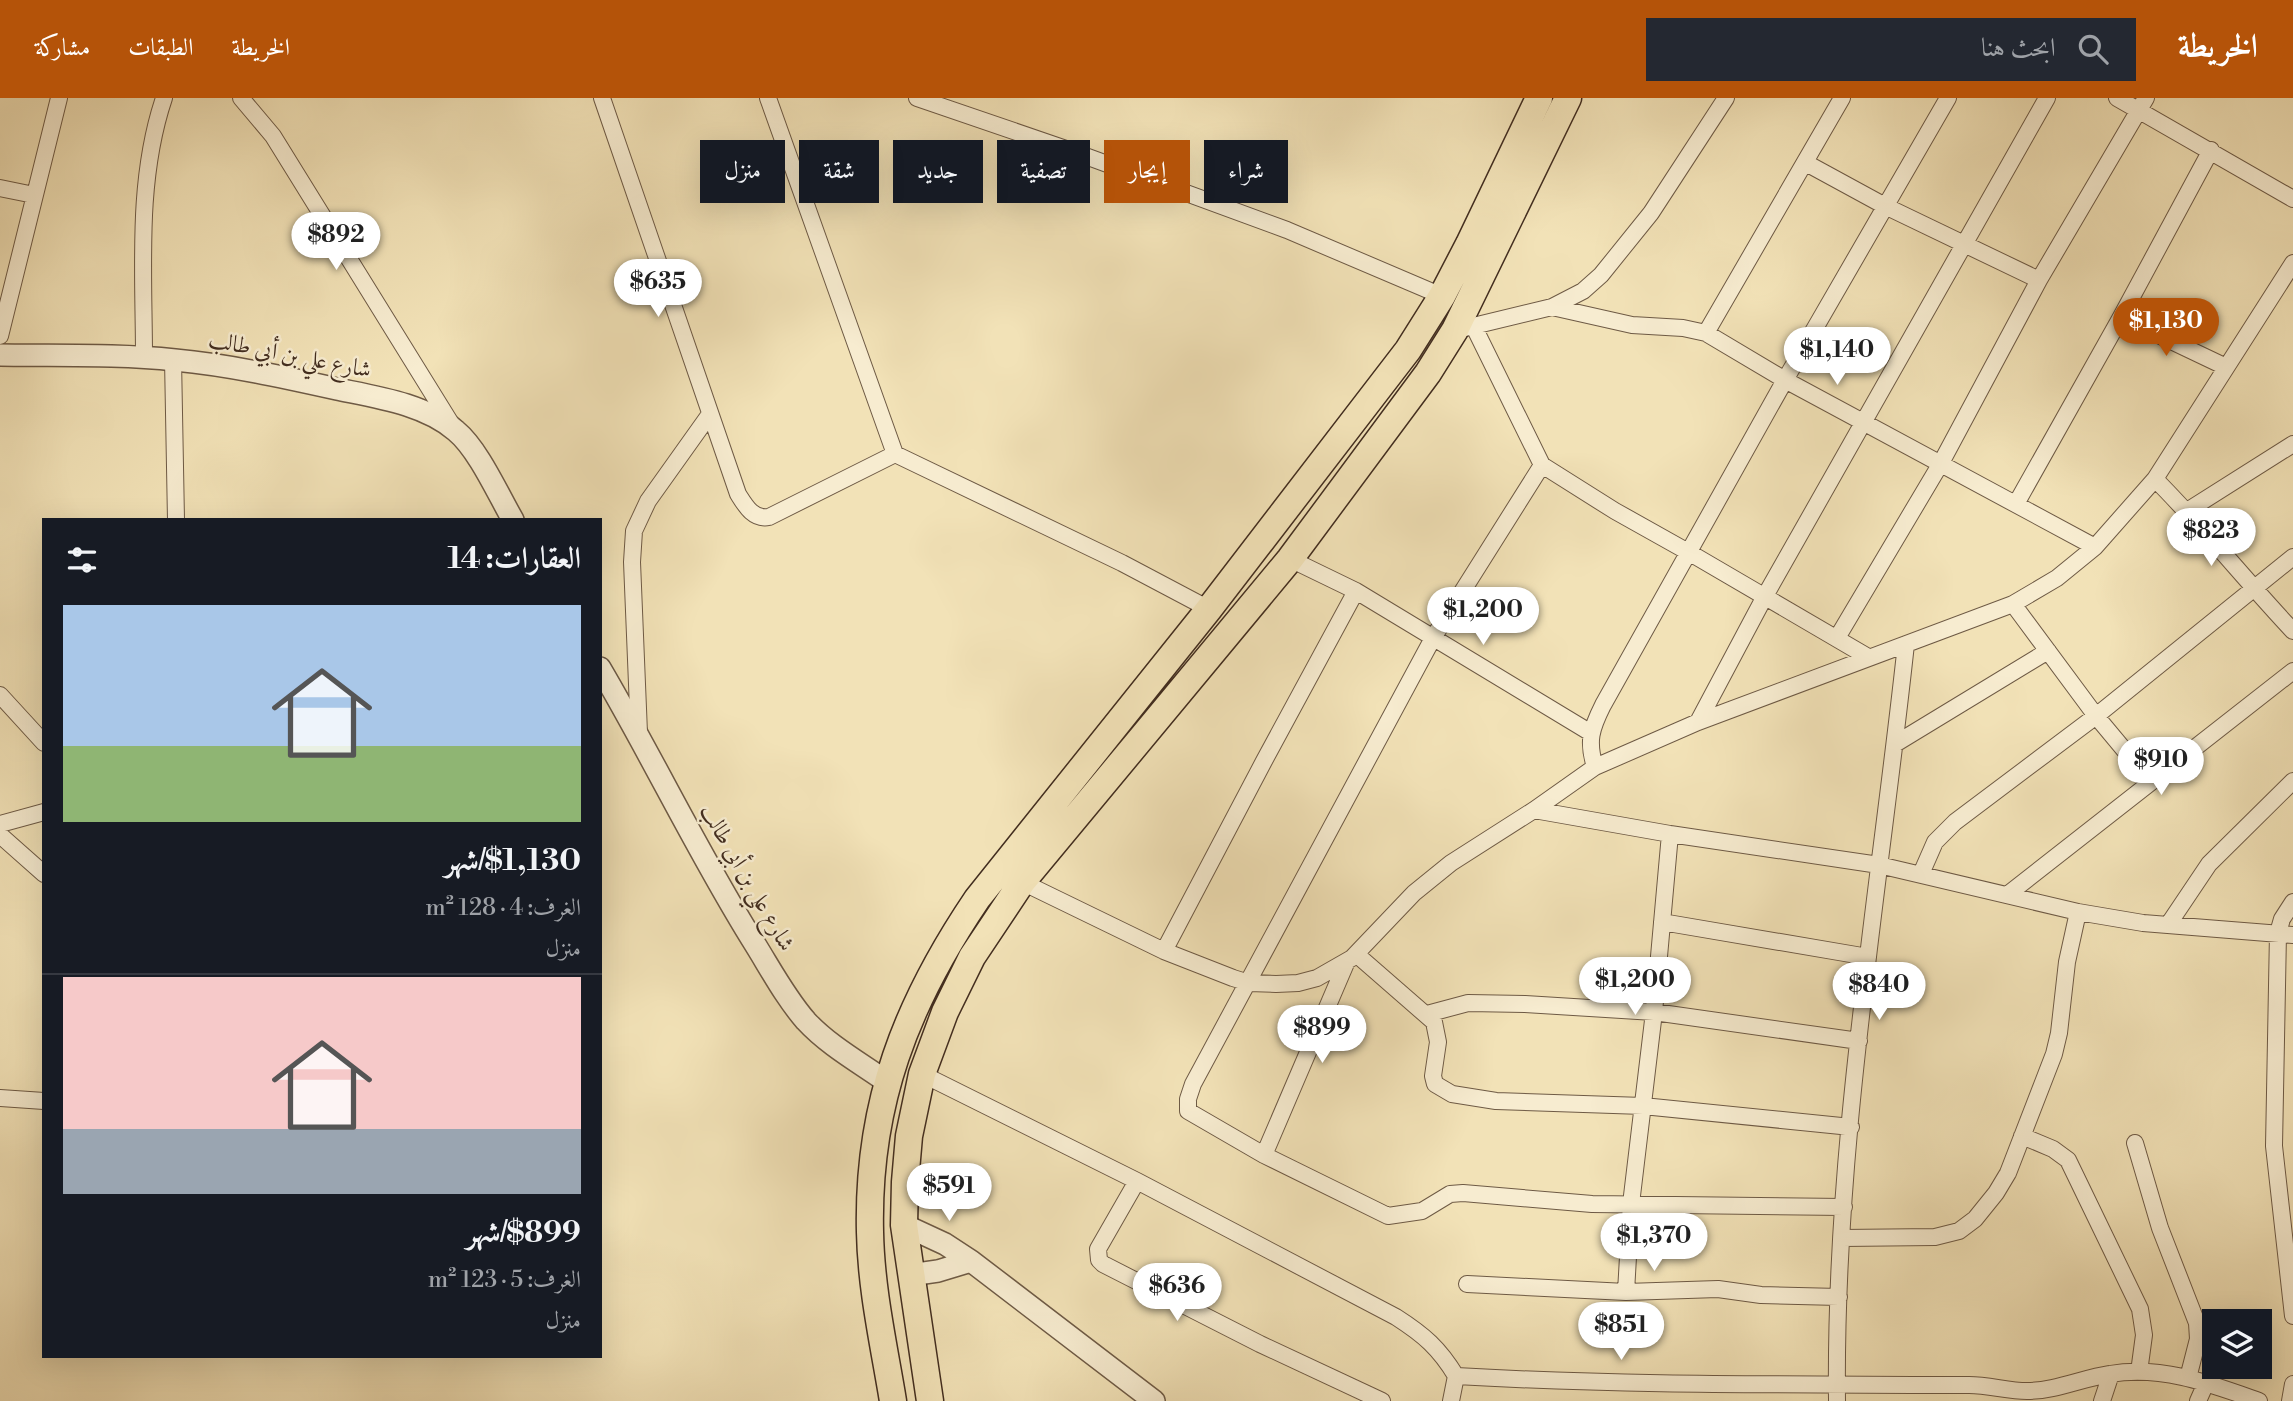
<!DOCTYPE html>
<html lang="ar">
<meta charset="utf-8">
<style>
body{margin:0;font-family:"Libre Bodoni",Amiri,serif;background:#242831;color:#f1f3f6;direction:rtl;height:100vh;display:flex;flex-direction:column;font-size:26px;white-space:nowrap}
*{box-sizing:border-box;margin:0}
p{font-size:23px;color:#9ea1a6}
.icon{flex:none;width:38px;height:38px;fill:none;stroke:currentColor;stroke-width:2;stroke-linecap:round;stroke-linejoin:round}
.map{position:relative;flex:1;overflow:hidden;direction:ltr}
.sheet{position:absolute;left:42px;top:420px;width:560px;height:840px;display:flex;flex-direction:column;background:#171b24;border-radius:0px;box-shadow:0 7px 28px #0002;direction:rtl}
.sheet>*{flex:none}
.hud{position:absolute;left:623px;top:42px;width:665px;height:63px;direction:rtl;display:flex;gap:14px}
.controls{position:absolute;left:2202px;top:1211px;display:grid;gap:14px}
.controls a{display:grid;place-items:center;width:70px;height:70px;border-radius:0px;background:#171b24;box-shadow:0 7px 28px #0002;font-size:35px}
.price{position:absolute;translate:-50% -60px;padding:0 16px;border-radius:24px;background:#fff;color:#222;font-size:23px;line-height:46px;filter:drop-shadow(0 2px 4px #0008)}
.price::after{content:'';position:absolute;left:50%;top:42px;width:21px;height:16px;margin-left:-10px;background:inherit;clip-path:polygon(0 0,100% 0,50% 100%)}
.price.on{background:#b45309;color:#fff}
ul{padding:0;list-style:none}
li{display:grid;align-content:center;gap:14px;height:371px;padding:0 21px}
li+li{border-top:2px solid #363941}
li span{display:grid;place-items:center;height:217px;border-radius:0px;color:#555}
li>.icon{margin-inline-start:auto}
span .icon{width:126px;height:126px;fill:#fffc;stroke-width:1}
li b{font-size:30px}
h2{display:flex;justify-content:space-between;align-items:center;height:84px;padding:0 21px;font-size:30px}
.chip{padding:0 24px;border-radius:0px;background:#171b24;box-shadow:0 7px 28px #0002;font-size:24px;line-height:63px}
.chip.on{background:#b45309;color:#fff}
header{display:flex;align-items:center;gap:42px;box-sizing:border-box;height:98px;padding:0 35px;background:#b45309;color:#fff}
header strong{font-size:33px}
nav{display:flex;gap:38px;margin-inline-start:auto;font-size:24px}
.search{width:490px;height:63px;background:#242831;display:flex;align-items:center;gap:18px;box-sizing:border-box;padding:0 24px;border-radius:0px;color:#9ea1a6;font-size:26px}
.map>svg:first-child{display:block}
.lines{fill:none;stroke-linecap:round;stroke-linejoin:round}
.minor-casing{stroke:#6e5a45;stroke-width:18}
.tertiary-casing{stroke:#6e5a45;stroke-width:24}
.primary-casing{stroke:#422d1f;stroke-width:29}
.minor{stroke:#f7ecd0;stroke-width:16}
.tertiary{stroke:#f7ecd0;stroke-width:21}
.primary{stroke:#f2e2b7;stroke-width:26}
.labels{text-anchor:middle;stroke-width:5;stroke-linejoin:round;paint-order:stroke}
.street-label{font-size:23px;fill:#422d1f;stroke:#f7ecd0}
</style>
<header>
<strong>الخريطة</strong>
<div class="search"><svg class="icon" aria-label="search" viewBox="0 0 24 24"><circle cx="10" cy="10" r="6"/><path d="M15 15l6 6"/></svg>ابحث هنا</div>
<nav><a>الخريطة</a><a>الطبقات</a><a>مشاركة</a></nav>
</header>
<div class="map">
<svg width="2293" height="1303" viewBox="0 0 2293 1303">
<rect width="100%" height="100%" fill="#f2e2b7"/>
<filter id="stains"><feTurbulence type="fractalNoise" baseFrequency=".00286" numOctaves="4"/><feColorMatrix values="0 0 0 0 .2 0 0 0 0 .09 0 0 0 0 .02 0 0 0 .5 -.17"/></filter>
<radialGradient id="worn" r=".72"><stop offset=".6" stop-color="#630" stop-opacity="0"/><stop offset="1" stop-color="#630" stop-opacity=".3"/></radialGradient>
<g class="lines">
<defs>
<path id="minor" d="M241 0 273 38 452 327
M602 0 738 396C745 407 753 422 769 419L895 356
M768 0 895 356 1122 465 1209 511
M917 0 1069 52 1287 132 1442 198
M2117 0 2293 101
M1806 65 1885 108 2039 182
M0 90 34 97
M1552 209 1632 227 1683 230 1706 235 1785 282 2095 449
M2121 219 2226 269
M1474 229 1542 367 1615 413 1690 455 1868 559
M1465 230 1552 209 1583 193 1601 177 1651 115 1726 0
M1706 235 1842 0
M0 238 59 0
M144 260C144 173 136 83 164 0
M173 261 176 422
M1542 367 1433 540 1193 986 1188 1001V1013L1264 1057 1388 1118 1422 1113 1450 1096 1463 1095 1592 1106 1844 1109
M2155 381C2203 429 2246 483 2293 533
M2016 406 2121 219 2211 52
M2187 413 2293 346
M1356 493 1591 635
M2013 506 2096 618 2151 684
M1837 540 1941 365 2039 182 2146 0
M0 597 44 645
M1698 624 1765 498 2047 0
M639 635 632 464 634 433 648 403 710 316
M1895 646 2048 553
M1595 669C1587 643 1591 631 1603 607L1785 282 1948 0
M1534 712 1670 736 1879 767 2078 814 2143 825 2293 837
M0 726 44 714
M0 737 44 776
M1921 776 1935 744 1955 724 2096 618 2293 459
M1022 784 1164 853 1233 880 1249 885 1276 886 1298 885 1317 880 1352 860 1414 795 1451 765 1534 712 1595 669 1698 624 2013 506 2057 480 2095 449 2155 381 2293 165
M2007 797 2293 573
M2293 804 2282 821 2278 835 2274 1048 2293 1218
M1662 824 1868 859
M2168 827 2209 766 2293 683
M1164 853 1264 663 1356 493 1290 461
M1356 856 1434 924 1438 944 1433 978 1435 986 1452 996 1496 1003 1643 1008 1851 1029
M1427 916 1468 905 1525 906 1654 914 1859 943
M922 976 1137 1083 1396 1219C1424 1237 1439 1250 1456 1278
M0 1000 44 1003
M2022 1038 2053 1051 2068 1062 2140 1211 2144 1237 2139 1274
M2135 1045 2160 1130 2197 1225 2198 1241 2188 1280
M1264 1057 1347 863
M1137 1083 1098 1151 1099 1162 1103 1166 1260 1246 1382 1303
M1842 1140 1935 1139 1959 1133 1975 1121 1996 1095 2008 1075 2054 956 2059 935 2067 864 2078 814
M1467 1186 1626 1194 1718 1191 1761 1197 1839 1199
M1626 1194 1631 1106 1654 914 1670 736
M1451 1303 1456 1278C1627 1288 1798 1286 1969 1287 1989 1287 2008 1293 2027 1293 2055 1293 2083 1280 2110 1276 2162 1267 2211 1286 2259 1303
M1837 1303C1834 1049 1879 797 1906 546
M2102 1303 2111 1276
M2198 1303 2206 1285
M2290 1303 2293 1286"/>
<path id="tertiary" d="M0 257C58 258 117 256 175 262 229 267 283 279 337 291 376 299 425 306 456 333 478 351 498 396 513 422
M600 570C653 660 698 755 753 843 770 870 785 899 806 923 828 947 860 965 887 984
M904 1127 945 1146 971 1163 1154 1303
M910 1177 938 1173 971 1163"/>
<path id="primary" d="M893 1303C884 1248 871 1191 870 1134 867 1006 906 906 977 801L1209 511 1408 252 1442 198 1469 146 1539 0
M930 1303 904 1127 905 1084 909 1038 922 976 945 914 972 859 1022 784 1290 461 1428 275 1455 232 1568 0"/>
</defs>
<!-- minor casing -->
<use href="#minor" class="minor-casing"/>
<!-- tertiary casing -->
<use href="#tertiary" class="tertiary-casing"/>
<!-- primary casing -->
<use href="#primary" class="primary-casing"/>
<!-- minor -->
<use href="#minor" class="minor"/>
<!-- tertiary -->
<use href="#tertiary" class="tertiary"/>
<!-- primary -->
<use href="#primary" class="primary"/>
</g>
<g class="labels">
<!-- street labels -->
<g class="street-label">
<text transform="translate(290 256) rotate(11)" y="8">شارع علي بن أبي طالب</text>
<text transform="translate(748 779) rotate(60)" y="8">شارع علي بن أبي طالب</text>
</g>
</g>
<rect width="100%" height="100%" filter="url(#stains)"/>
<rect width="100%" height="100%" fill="url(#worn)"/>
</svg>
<div class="controls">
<a><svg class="icon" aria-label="layers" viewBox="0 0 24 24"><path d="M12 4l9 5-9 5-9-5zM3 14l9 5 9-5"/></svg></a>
</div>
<b class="price" style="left:336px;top:174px">$892</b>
<b class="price" style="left:658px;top:221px">$635</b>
<b class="price on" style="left:2166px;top:260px">$1,130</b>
<b class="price" style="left:1837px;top:289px">$1,140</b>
<b class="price" style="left:2211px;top:470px">$823</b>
<b class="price" style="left:1483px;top:549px">$1,200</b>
<b class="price" style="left:2161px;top:699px">$910</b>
<b class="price" style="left:1635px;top:919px">$1,200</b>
<b class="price" style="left:1879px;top:924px">$840</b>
<b class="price" style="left:1322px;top:967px">$899</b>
<b class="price" style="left:949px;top:1125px">$591</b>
<b class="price" style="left:1654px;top:1175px">$1,370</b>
<b class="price" style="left:1177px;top:1225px">$636</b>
<b class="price" style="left:1621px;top:1264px">$851</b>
<div class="hud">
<a class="chip">شراء</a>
<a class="chip on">إيجار</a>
<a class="chip">تصفية</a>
<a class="chip">جديد</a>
<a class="chip">شقة</a>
<a class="chip">منزل</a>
</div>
<section class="sheet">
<h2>العقارات: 14<svg class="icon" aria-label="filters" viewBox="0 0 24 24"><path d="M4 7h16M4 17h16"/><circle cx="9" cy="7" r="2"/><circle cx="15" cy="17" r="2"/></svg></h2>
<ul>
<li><span style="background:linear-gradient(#a9c7e8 65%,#8fb573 0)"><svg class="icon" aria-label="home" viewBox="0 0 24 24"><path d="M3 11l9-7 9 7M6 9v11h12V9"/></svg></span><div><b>$1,130/شهر</b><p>الغرف: 4 · 128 m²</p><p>منزل</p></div></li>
<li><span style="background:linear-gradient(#f6c9c9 70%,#9aa5b1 0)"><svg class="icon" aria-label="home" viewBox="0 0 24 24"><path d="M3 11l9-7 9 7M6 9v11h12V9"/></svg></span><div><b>$899/شهر</b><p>الغرف: 5 · 123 m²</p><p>منزل</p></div></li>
</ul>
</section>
</div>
